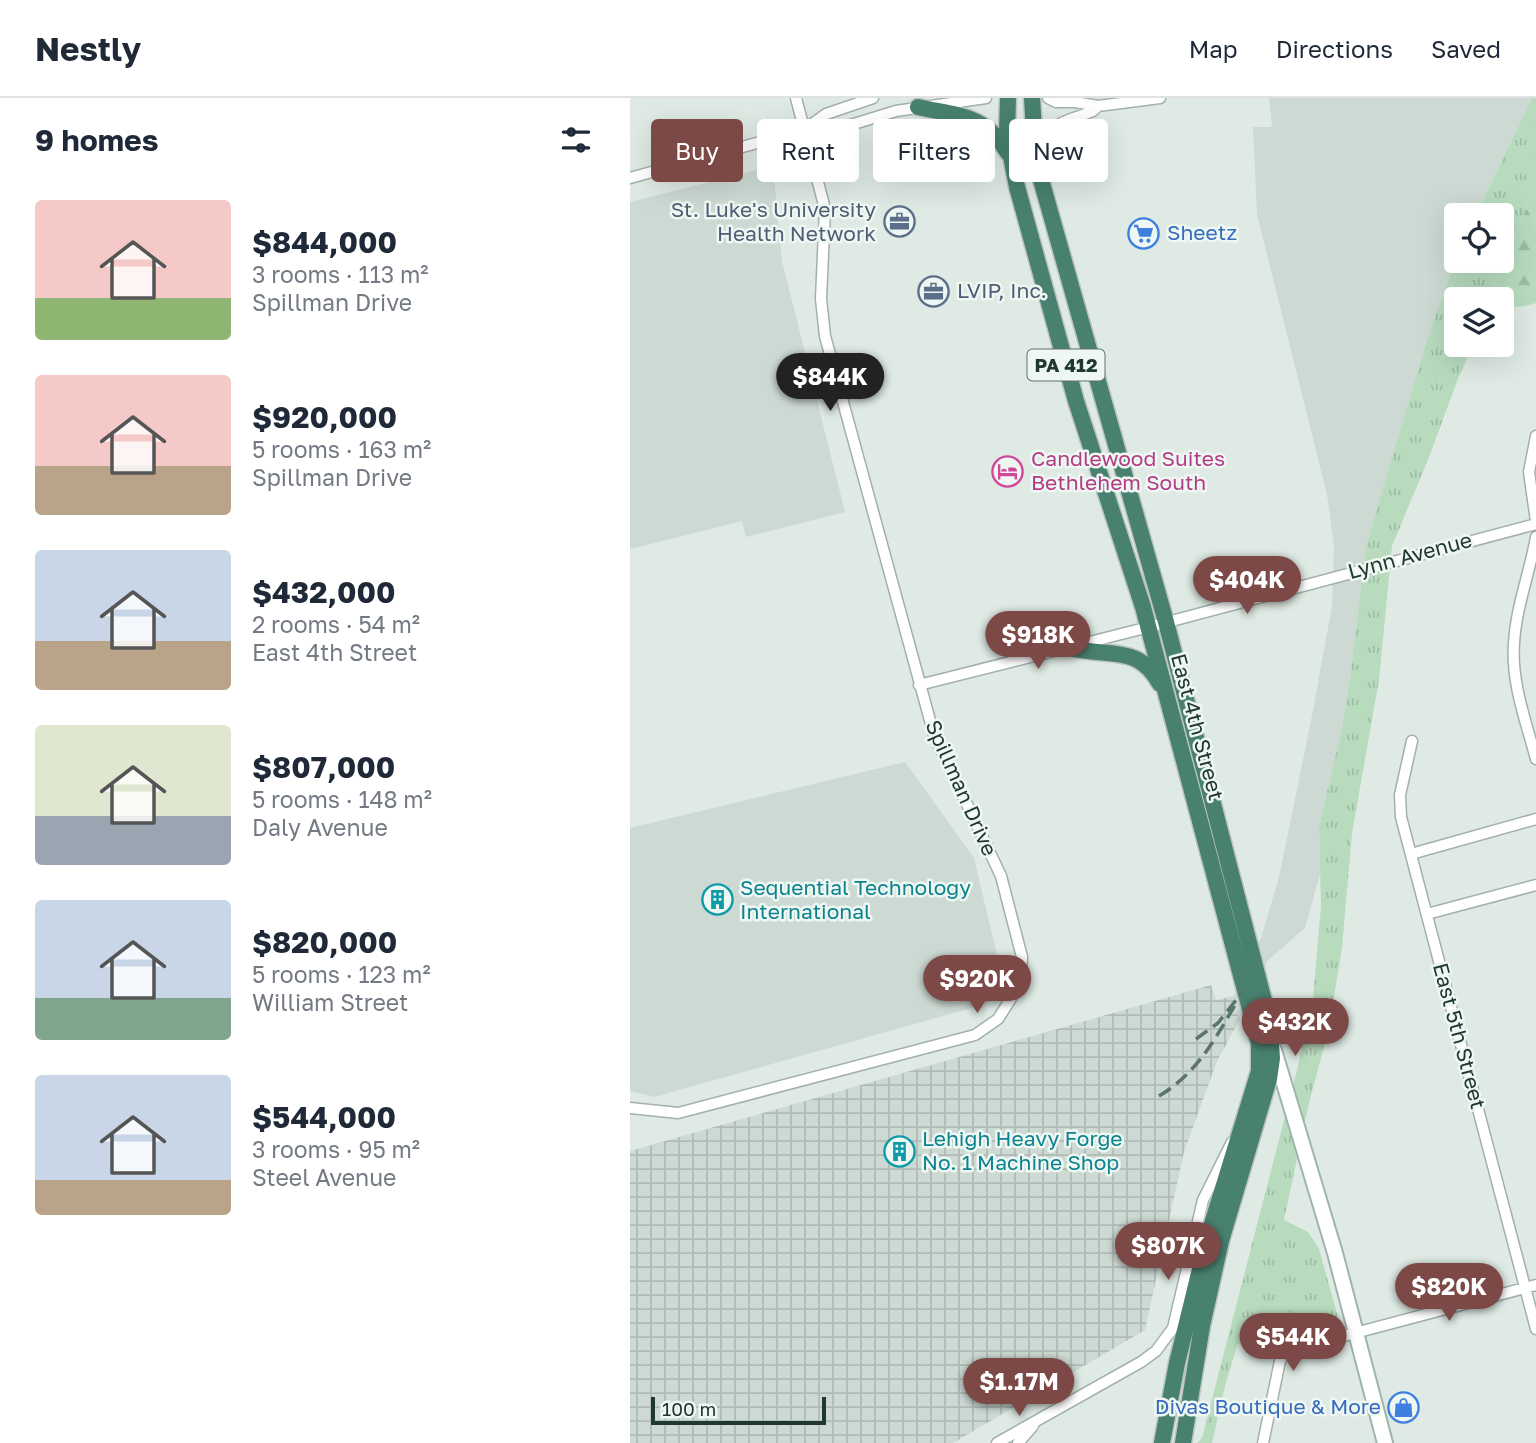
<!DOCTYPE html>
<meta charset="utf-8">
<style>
body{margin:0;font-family:"Golos Text",sans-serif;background:#f2f2f3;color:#1f2937;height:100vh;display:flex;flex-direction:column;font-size:26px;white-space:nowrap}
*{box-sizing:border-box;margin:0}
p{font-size:23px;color:#747a83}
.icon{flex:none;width:38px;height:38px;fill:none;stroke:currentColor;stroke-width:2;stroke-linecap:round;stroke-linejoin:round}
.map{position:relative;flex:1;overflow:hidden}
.panel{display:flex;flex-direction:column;background:#fff;width:630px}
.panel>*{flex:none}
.banner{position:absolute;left:21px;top:21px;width:665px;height:63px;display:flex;gap:14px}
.tools{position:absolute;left:814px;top:105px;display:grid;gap:14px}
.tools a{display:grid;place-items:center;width:70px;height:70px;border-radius:7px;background:#fff;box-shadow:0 7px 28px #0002;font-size:35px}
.scale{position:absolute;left:21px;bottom:18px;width:175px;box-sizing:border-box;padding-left:7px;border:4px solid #203930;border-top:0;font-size:19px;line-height:24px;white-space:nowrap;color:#203930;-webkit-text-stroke:5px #eff7f2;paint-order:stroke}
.price{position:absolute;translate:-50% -60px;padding:0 16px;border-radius:24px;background:#7c4946;color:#fff;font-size:23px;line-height:46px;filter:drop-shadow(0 2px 4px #0008)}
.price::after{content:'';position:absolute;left:50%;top:42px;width:21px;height:16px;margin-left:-10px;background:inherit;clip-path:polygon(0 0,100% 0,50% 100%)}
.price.selected{background:#222;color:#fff}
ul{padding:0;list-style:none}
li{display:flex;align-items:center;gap:21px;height:175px;padding:0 35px}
li span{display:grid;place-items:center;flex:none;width:196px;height:140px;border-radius:7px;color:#555}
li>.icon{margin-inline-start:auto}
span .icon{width:84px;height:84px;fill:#fffc;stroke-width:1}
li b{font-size:30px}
h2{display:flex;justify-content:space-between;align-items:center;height:84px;padding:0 35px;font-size:30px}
.pill{padding:0 24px;border-radius:7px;background:#fff;box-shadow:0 7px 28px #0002;font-size:24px;line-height:63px}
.pill.selected{background:#7c4946;color:#fff}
header{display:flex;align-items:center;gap:42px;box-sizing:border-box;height:98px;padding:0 35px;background:#fff;border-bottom:2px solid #e0e1e3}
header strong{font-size:33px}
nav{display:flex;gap:38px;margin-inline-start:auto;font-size:24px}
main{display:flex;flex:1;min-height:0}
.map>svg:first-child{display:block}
.built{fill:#cdd9d3}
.industrial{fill:url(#industrial-grid)}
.forest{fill:url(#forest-firs)}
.park{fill:url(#park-tufts)}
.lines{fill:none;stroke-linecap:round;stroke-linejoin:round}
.minor-casing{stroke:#a2b1aa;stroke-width:13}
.secondary-casing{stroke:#9eb5ab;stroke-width:18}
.trunk-casing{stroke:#bcc4c1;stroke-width:19}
.minor{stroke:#fff;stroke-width:10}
.secondary{stroke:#fff;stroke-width:14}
.trunk{stroke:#48816f;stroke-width:16}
.rail{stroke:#5a756c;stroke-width:3.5;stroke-dasharray:14 7;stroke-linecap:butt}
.labels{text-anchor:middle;stroke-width:5;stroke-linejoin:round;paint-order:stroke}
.shield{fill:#eff7f2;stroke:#5e726a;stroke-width:2}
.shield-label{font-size:19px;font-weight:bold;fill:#203930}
.service-label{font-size:21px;fill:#4e5e75;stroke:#eff7f2;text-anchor:end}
.shop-label{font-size:21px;fill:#366cbe;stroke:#eff7f2;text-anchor:start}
.hotel-label{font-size:21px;fill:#b23c85;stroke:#eff7f2;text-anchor:start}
.street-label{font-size:21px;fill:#203930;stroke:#eff7f2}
.culture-label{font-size:21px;fill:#0d838f;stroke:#eff7f2;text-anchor:start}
</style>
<header>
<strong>Nestly</strong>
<nav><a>Map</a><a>Directions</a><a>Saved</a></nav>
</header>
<main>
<section class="panel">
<h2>9 homes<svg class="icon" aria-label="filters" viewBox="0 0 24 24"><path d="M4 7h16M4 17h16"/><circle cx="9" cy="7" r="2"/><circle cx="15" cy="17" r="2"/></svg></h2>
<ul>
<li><span style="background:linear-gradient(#f6c9c9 70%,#8fb573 0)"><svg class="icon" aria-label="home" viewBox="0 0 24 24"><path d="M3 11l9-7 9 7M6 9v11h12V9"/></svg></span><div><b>$844,000</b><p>3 rooms · 113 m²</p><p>Spillman Drive</p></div></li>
<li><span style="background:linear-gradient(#f6c9c9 65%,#b9a48a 0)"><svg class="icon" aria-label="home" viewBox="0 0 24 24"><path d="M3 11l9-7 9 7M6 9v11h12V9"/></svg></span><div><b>$920,000</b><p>5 rooms · 163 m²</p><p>Spillman Drive</p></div></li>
<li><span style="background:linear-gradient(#c9d6e8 65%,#b9a48a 0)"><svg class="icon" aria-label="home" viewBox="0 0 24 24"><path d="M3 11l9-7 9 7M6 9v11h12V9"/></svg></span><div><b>$432,000</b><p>2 rooms · 54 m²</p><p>East 4th Street</p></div></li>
<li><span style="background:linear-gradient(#dfe7d0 65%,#9aa5b1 0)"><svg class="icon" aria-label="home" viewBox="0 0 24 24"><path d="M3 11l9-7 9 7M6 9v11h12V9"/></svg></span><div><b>$807,000</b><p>5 rooms · 148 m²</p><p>Daly Avenue</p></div></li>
<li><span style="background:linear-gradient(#c9d6e8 70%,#7fa58c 0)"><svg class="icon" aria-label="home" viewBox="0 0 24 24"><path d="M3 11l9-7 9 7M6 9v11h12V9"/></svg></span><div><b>$820,000</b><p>5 rooms · 123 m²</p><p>William Street</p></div></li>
<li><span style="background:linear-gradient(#c9d6e8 75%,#b9a48a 0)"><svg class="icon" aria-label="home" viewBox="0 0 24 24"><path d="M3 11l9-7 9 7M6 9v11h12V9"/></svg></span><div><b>$544,000</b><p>3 rooms · 95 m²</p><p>Steel Avenue</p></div></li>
</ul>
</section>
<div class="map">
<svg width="906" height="1345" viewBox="0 0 906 1345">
<defs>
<pattern id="industrial-grid" width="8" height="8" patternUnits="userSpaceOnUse" patternTransform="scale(1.75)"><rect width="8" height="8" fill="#cdd9d3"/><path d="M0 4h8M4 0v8" fill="none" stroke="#b0bbb5"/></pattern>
<pattern id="forest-firs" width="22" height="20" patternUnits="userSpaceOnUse" patternTransform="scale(1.75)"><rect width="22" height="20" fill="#b8dbbe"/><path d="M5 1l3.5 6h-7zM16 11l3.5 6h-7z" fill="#9ebda4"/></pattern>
<pattern id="park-tufts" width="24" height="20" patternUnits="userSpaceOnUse" patternTransform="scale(1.75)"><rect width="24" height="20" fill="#b8dbbe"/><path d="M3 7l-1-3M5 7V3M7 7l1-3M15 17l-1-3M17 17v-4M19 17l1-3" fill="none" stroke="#9ebda4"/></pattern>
</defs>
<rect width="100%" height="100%" fill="#dfeae4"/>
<!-- built -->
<path class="built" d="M639 0H902L846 117H826V160L797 242 736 447 720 581 712 630 689 728 690 776 675 830 637 863 609 923 604 898 631 840 649 779 681 623 702 508 704 447 697 397 627 116 623 29H642Z
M143 68 152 163 215 414 116 439 112 423 0 451V104Z
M275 664 344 760 371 874 345 909 24 999 0 993V730Z"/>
<!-- industrial -->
<path class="industrial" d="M581 887 586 902 604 898 609 923 587 963 554 1054 515 1232 323 1345H0V1053Z"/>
<!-- forest -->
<path class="forest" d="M906 90V205C894 209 884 210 872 207V201H860L872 167Z"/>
<!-- park -->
<path class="park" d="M902 0H906V90L872 167 860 201H826V247H843L829 278 799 359 762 448 749 582 722 735 712 850 699 930 679 1005 654 1122 678 1134 689 1151 711 1230 653 1247 645 1253 608 1245 596 1284 582 1345H567L572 1340 667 972 683 901 691 808 689 728 712 630 720 581 736 447 797 242 826 160V163H872V117H846Z"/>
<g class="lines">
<defs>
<path id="minor" d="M418 0 426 4H445L468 8 530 0
M175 31 196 16 243 0
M410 54C419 22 437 24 463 13L468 8
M0 80 174 32 201 33 266 13 356 0
M906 338 899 374 906 423
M906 439C900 474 886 509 884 545 881 585 896 623 906 661
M289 587 519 529 906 426
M782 643 770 697 771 719 906 1231
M781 756 906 721
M797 816 906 787
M0 1010 48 1015 345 937 368 921 380 902 391 880 392 859 371 778 304 637 195 238 191 201 195 111 166 0
M367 1345 511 1264 526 1253 543 1230 573 1102 602 1044
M388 1345 403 1328
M633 1345 650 1263 657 1253 906 1187"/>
<path id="secondary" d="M644 952 705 1155 755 1345"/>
<path id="trunk" d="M378 0 377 37 387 89 446 303 513 509 629 945V973L578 1139 547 1265 532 1345
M402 0 406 64 536 524 639 922 642 960 639 981 591 1143 572 1228 553 1345
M288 9C328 18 355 16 378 55
M438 549C476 561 507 544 530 586"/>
</defs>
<!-- minor casing -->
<use href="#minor" class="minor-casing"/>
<!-- secondary casing -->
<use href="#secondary" class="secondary-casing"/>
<!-- trunk casing -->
<use href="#trunk" class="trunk-casing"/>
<!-- minor -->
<use href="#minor" class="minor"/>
<!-- secondary -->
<use href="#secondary" class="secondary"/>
<!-- trunk -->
<use href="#trunk" class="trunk"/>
<!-- rail -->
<path class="rail" d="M566 941 588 925 614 892
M529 998C566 976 584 943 605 907"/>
</g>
<!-- icons -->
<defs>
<symbol id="office-ring" viewBox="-11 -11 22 22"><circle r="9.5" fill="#eff7f2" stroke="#5c6f8a" stroke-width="1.5"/><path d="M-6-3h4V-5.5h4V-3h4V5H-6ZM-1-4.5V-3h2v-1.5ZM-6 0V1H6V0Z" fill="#5c6f8a"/></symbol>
<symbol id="supermarket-ring" viewBox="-11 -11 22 22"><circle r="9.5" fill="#eff7f2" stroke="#3f7fe0" stroke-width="1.5"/><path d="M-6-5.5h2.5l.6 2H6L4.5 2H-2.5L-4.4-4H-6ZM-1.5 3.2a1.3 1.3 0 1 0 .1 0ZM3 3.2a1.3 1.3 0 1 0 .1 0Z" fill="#3f7fe0"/></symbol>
<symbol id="hotel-ring" viewBox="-11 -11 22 22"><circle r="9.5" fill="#eff7f2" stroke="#d1479c" stroke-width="1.5"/><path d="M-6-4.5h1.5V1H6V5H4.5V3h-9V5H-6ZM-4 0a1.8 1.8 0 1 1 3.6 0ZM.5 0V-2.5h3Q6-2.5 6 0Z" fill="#d1479c"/></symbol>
<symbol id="building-ring" viewBox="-11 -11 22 22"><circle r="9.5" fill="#eff7f2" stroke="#0f9aa8" stroke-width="1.5"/><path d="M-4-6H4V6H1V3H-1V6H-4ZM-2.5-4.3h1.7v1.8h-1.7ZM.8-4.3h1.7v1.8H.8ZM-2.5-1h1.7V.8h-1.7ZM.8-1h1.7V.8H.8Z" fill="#0f9aa8"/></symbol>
<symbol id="shop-ring" viewBox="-11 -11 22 22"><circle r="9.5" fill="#eff7f2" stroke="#3f7fe0" stroke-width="1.5"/><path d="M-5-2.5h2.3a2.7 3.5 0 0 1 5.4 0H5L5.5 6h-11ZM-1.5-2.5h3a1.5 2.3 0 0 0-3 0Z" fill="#3f7fe0"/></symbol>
</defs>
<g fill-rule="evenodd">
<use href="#office-ring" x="252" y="106" width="35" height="35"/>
<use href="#supermarket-ring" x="496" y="118" width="35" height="35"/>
<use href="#office-ring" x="286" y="176" width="35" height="35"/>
<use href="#hotel-ring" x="360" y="356" width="35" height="35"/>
<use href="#building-ring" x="70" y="784" width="35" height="35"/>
<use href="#building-ring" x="252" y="1036" width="35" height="35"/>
<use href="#shop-ring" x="756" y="1292" width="35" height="35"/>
</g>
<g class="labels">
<!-- shield labels -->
<rect class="shield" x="397.5" y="251.5" width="77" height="31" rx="5"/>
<g class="shield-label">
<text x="436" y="274">PA 412</text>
</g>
<!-- service labels -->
<g class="service-label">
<text x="246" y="119">St. Luke's University<tspan x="246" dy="24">Health Network</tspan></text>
<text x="327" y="200" text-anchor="start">LVIP, Inc.</text>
</g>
<!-- shop labels -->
<g class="shop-label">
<text x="537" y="142">Sheetz</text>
<text x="751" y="1316" text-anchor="end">Divas Boutique &amp; More</text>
</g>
<!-- hotel labels -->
<g class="hotel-label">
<text x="401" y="368">Candlewood Suites<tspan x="401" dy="24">Bethlehem South</tspan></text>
</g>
<!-- street labels -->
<g class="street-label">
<text transform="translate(780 458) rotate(-15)" y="7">Lynn Avenue</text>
<text transform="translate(567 629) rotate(75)" y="7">East 4th Street</text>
<text transform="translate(331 690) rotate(66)" y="7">Spillman Drive</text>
<text transform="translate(829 938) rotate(75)" y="7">East 5th Street</text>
</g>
<!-- culture labels -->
<g class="culture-label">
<text x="110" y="797">Sequential Technology<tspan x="110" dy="24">International</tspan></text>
<text x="292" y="1048">Lehigh Heavy Forge<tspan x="292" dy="24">No. 1 Machine Shop</tspan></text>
</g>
</g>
</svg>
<div class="tools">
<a><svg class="icon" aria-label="locate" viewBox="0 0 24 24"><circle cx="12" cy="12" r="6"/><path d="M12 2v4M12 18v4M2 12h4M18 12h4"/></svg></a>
<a><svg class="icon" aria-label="layers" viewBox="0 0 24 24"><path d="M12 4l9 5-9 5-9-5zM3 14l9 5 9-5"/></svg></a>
</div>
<div class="scale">100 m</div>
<b class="price selected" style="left:200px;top:315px">$844K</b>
<b class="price" style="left:617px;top:518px">$404K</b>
<b class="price" style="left:408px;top:573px">$918K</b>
<b class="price" style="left:347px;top:917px">$920K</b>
<b class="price" style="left:665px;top:960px">$432K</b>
<b class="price" style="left:538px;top:1184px">$807K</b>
<b class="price" style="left:819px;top:1225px">$820K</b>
<b class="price" style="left:663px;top:1275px">$544K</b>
<b class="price" style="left:389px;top:1320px">$1.17M</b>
<div class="banner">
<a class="pill selected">Buy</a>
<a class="pill">Rent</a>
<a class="pill">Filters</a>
<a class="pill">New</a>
</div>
</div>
</main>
